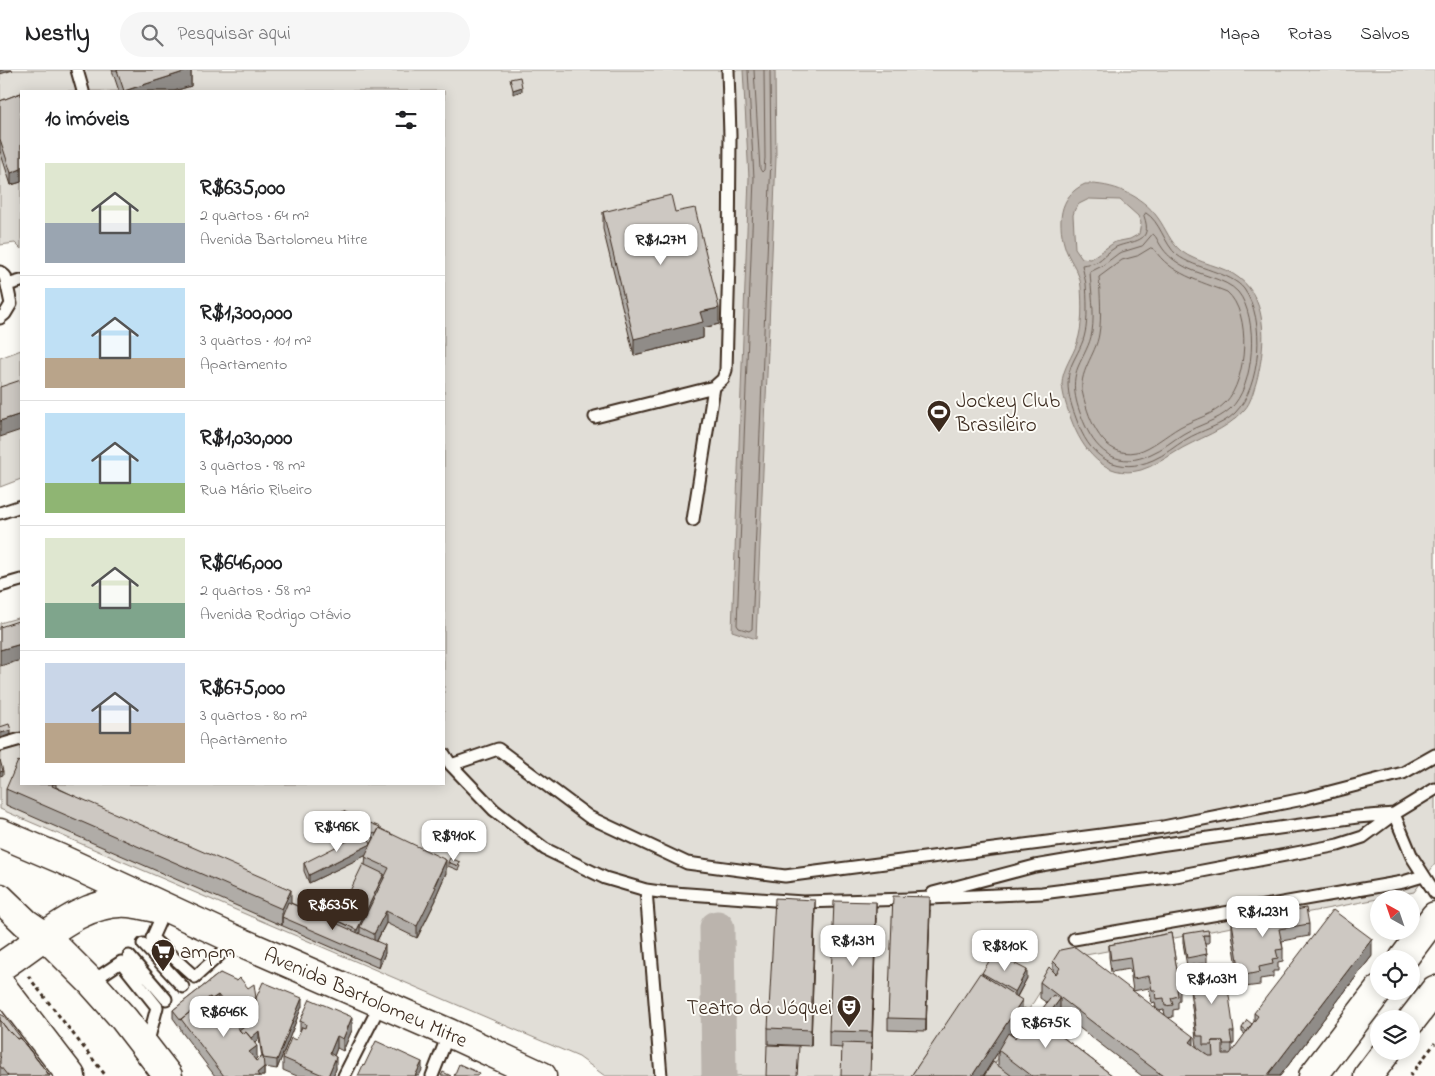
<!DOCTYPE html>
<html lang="pt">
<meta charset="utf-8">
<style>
body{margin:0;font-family:"Indie Flower",sans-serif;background:#f6f6f6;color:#202124;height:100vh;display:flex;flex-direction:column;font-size:19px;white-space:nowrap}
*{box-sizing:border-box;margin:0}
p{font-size:16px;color:#757577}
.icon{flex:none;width:28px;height:28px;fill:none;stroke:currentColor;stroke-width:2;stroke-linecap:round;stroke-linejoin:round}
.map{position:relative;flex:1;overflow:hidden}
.details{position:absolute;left:20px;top:20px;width:425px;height:695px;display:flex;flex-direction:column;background:#fff;border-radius:0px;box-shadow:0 2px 12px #0003}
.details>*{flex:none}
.needle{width:32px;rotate:320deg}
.tools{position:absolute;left:1370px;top:820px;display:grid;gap:10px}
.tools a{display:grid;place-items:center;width:50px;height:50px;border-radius:50%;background:#fff;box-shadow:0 2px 12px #0003;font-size:25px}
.price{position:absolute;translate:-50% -42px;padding:0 11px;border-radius:10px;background:#fff;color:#222;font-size:16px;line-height:32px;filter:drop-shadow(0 1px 2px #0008)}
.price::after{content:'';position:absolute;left:50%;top:30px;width:15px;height:11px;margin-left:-8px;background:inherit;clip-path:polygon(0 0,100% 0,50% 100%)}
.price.active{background:#3b2a1e;color:#fff}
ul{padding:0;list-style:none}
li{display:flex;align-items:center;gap:15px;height:125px;padding:0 25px}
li+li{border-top:1px solid #e0e0e0}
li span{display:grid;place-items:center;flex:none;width:140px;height:100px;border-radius:0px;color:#555}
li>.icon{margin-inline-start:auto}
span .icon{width:60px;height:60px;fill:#fffc;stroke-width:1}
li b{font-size:21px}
h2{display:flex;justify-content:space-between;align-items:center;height:60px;padding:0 25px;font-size:21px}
header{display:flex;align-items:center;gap:30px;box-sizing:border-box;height:70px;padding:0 25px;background:#fff;border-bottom:1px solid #e0e0e0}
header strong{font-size:24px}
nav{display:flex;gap:28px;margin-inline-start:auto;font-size:18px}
.search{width:350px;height:45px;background:#f6f6f6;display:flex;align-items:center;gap:12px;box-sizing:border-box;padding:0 18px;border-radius:28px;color:#757577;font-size:19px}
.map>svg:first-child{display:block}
.green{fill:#e1ded7;stroke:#8e847a}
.water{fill:#bbb4ad;stroke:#887d74;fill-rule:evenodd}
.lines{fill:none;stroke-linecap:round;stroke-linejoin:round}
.shore{stroke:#6e6157;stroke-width:1}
.river{stroke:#bbb4ad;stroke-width:35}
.service-casing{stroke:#3b2a1e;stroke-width:15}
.tertiary-casing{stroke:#3b2a1e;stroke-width:31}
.secondary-casing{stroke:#3b2a1e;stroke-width:31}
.trunk-casing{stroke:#3b2a1e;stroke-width:31}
.path{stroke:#3b2a1e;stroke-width:3;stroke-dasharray:4 4;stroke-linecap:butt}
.service{stroke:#fdfcf7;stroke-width:11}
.tertiary{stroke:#fdfcf7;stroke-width:28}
.secondary{stroke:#fdfcf7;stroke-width:28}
.trunk{stroke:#fdfcf7;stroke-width:28}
.wall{fill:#b0aca7;stroke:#3b2a1e;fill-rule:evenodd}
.shaded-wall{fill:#908c88;stroke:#3b2a1e}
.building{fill:#cdc8c2;stroke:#3b2a1e;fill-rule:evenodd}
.labels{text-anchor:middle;stroke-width:4;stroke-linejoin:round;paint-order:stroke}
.poi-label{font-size:21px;fill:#3b2a1e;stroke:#fdfcf7;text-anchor:start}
.street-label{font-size:21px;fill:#3b2a1e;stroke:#fdfcf7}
</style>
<header>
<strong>Nestly</strong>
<div class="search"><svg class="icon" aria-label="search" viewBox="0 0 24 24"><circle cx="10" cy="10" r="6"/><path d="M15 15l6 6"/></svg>Pesquisar aqui</div>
<nav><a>Mapa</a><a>Rotas</a><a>Salvos</a></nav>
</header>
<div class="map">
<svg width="1435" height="1006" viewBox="0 0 1435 1006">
<rect width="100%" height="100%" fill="#fdfcf7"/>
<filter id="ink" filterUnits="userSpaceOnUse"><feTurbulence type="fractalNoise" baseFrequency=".02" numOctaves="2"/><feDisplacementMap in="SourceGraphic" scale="10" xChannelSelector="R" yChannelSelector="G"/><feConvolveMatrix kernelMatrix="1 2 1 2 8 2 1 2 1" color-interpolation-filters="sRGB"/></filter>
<g filter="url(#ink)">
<!-- green -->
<path class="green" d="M0 0H1435V794L1414 822 1060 890 987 1006H605L579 987 0 739V553L21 547V714H444V21H21V179L15 173 0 175Z
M21 280V409L0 417V288Z"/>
<!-- water -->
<path class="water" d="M743 0H775L776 88 756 569 732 561 749 108Z
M1085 114C1112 113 1142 125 1158 148 1166 159 1170 172 1181 181 1198 194 1223 195 1239 208 1270 231 1265 281 1256 313 1253 322 1251 332 1245 339 1227 361 1197 368 1174 383 1163 390 1153 396 1141 400 1104 410 1082 379 1071 349 1067 338 1063 326 1062 314 1062 299 1073 286 1077 273 1083 255 1082 235 1081 217 1080 202 1071 193 1066 180 1057 154 1058 126 1085 114ZM1089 129 1120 130 1138 146 1141 153 1139 164 1130 169 1115 172 1090 189 1082 188 1075 178 1073 145 1075 139 1079 134Z"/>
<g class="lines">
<!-- shore -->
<path class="shore" d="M748 0 754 108 737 555 739 558 749 561 752 559 771 88 770 0
M754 0 760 99 762 102 764 100 765 88 764 0
M1146 143C1160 151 1164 174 1177 185 1195 199 1231 202 1244 219 1266 249 1261 317 1235 343 1222 356 1201 360 1185 370 1175 376 1165 385 1153 390 1119 405 1092 389 1079 356 1071 335 1063 315 1072 294 1077 283 1083 274 1085 263 1088 252 1087 225 1086 214 1085 208 1083 201 1082 195 1086 194 1092 194 1097 192 1103 188 1109 181 1116 177 1132 170 1154 174 1144 146Z
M1153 164C1157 167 1158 172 1161 176 1166 184 1173 190 1180 194 1196 205 1226 208 1238 222 1259 247 1255 317 1230 339 1217 351 1198 355 1183 364 1173 370 1163 379 1151 384 1120 399 1098 384 1085 355 1077 337 1070 316 1078 297 1083 285 1090 275 1092 262 1095 242 1091 221 1090 202L1102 196 1119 183 1142 176Z
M1151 178 1154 179C1170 204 1200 211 1227 222 1252 243 1247 310 1226 332 1214 345 1194 349 1180 357 1166 365 1152 378 1137 382 1103 389 1089 350 1083 325 1077 303 1096 285 1099 264 1102 247 1100 223 1099 207L1122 190 1137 186Z"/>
<!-- river -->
<path class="river" d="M717 858 719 1006"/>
<defs>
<path id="service" d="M77 0 83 21
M0 202 5 206 11 234 5 244 0 248
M7 215 21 211
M595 347 714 317 723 309 726 300 729 191 730 66 728 0
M0 443 21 436
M693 450 714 317
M0 516 21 510
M0 675 21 669
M444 684 451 695 494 740 545 779 605 808 646 820 660 822 803 832 909 829 1042 823 1176 806 1338 775 1363 767 1394 744 1435 719
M451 695 498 679 589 747 687 793 785 806 1163 757 1303 729 1403 703 1435 685
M1394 744 1412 787 1435 823
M646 820 661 1006
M933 823 1035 796 1159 775 1357 747 1394 744
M165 839 152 868 195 907 236 870
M1074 869 1403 812 1423 806
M143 874 183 917
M129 886 166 929
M91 912 121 892 157 937 147 975
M344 1006 381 933
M432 1006 449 963"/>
<path id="tertiary" d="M0 897C39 873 81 829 129 833 139 834 150 837 159 839"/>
<g id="secondary">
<path id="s1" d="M0 763 61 789 236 870 449 963 542 1006"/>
<path d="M0 828 26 853 45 866 91 912 124 949 168 1006"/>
<path d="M0 914 71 1006"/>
</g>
<path id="trunk" d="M1403 889 1435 846
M1411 951 1435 920
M1313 1006 1379 920
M1368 1006 1387 981"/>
</defs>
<!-- service casing -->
<use href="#service" class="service-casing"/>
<!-- tertiary casing -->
<use href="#tertiary" class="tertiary-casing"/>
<!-- secondary casing -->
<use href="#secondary" class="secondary-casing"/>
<!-- trunk casing -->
<use href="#trunk" class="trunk-casing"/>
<!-- path -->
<path class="path" d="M28 906 106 1006
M1410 1006 1435 973"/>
<!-- service -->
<use href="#service" class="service"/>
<!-- tertiary -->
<use href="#tertiary" class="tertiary"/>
<!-- secondary -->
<use href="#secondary" class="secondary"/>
<!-- trunk -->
<use href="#trunk" class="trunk"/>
</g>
<!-- wall -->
<path class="wall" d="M112 0H191V16L174 21H119Z
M21 23V112L11 115 0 81V31Z
M603 142H675L719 254 703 258V268L634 285 603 159Z
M56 714V717L291 833 336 853V850L365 795 366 785 309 813 304 801V793L371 774 374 768 367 765V760L380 758 446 803 436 826V830L417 868 386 853 377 871 385 883 379 898 6 735V719Z
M340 748 359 753 355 760 340 752Z
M448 792 460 796 458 800 448 796Z
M930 840 926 961 888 960V948Z
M815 846 811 976 768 974V958Z
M876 848 872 979H871V990L842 978 829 977V961Z
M1232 852 1309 854V866L1282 871 1283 879V891L1278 892V901H1273V907L1260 909V915L1245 917 1244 909 1239 910 1232 864Z
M1171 863 1180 919V931L1178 932V939L1173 940V947L1168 948 1194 975 1197 977 1189 913V901L1234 962V974H1232V982L1245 964 1242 962V958L1252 954 1254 952V943L1372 886 1280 1006H1142L1060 943V946L1051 958 1113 1006H984L998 996V982L983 1006H911L982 904V903L1027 908 1017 927 1022 941 1036 947 1047 933 1040 928V912L1053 901V891L1156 938 1155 932 1152 933 1149 918 1133 921 1130 899 1111 902 1109 887V875ZM1164 940 1165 945 1159 941ZM1013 960V966L1010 964Z
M1183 864 1209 865V873H1205L1207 884V893L1187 896 1183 873Z
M220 903 256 928 302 936 277 999 264 997V1006H215L181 961V959L173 948V940ZM259 969 262 987 256 991 255 990 257 988 255 973Z
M0 944 50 1006H0Z
M300 951 352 960 343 981 337 978 334 986 336 999 333 1006H297L283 1000V988L296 970 300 962Z"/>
<!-- shaded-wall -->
<path class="shaded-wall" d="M0 0H13L0 4Z
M190 0H191V16L174 21H124Z
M522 17V21L513 24V20Z
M21 99V112L11 115V103Z
M719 238V254L703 258V268L634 285V269L700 242Z
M21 344V360L0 367V351Z
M21 574V590L0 596V580Z
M11 660V664L1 668V663Z
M3 701V705L0 706V702Z
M359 749V753L355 760V756Z
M371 774V783L309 813V805Z
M446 790V803L436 826V830L417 868V856Z
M384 804V812L360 857V862L357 868V860Z
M291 820V836L282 847V855V839Z
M930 827V840L926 961V949Z
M815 830V846L811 976V960Z
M876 832V848L872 979V962Z
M386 841V853L374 876V864Z
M1372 869V886L1280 1006H1267Z
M385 875V883L379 898V889Z
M1027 900V908L1015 930V922Z
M218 925V933L183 951Z
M256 928V936L250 941 248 934Z
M302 928V936L277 999V990Z
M1060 929V946L1043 968V952Z
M1022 930V947L1013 956V960L1000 980H998V982L983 1006H972Z
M251 947V959L241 966 237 957Z
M352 947V960L343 981V969Z
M259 961V969L249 977V969Z
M337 966V978L330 996V983Z
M1194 967V983L1190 972Z
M257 976V988L249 995V982Z
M336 987V999L333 1006H328Z
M422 992V1000L419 1006H415Z
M264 997V1006H257V1003Z"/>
<!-- building -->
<path class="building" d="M117 0H190L124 21Z
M520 7 522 17 513 20 510 9Z
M21 23V99L11 103 0 69V31Z
M671 125 675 142 695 138 719 238 700 242 703 252 634 269 603 142Z
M21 310V344L0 351V317Z
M21 550V574L0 580V557Z
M9 654 11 660 1 663 0 657Z
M0 690 3 701 0 702Z
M18 691 21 693V714H53L52 716 291 820 282 839 6 719Z
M343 741 359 749 355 756 340 748Z
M370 753 380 757 376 764 367 760Z
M379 758 446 790 434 816 436 817 417 856 386 841 374 864 360 857 389 798 365 787Z
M365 762 371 774 309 805 304 793Z
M450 788 460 792 458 796 448 792Z
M363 794 384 804 357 860 336 850Z
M893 826 930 827 926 949 888 948Z
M775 828 815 830 811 960 768 958Z
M834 831 876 832 872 962 829 961Z
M288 832 385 875 379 889 282 847Z
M1306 838 1309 854 1279 859 1283 879 1276 880 1278 888 1272 889 1273 894 1259 897 1260 902 1245 905 1244 897H1239L1232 852Z
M1333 840 1372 869 1267 1006H1163L1040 912 1049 897 1056 904 1060 898 1053 891 1060 880 1075 877 1194 967 1190 972 1209 986H1213L1212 971H1223V984H1230L1258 946 1254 943Z
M1208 860 1209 865H1203L1207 884 1187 888 1183 864Z
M1171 863 1180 919H1177L1178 926 1171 928 1173 935 1165 936 1164 928 1156 929 1155 920H1152L1149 906 1133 909 1130 887 1111 890 1109 875Z
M994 883 1027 900 1015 922 982 903Z
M1225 896 1234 962H1230L1232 974H1223V971H1212V975H1203V966H1197L1189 901Z
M220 903 237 911 240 908 248 918 254 914 256 928 263 912 302 928 277 990 263 988 259 961 251 968 246 962 243 964 239 960 251 951V947L242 936 236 941 229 931 225 934 218 925 212 929 210 927 181 949V950L173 940ZM256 928 257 937 252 940 248 934Z
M980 903 1022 930 972 1006H911Z
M1053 925 1060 929 1043 952 1113 1006H1032L998 980 1008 963 1015 968 1020 961 1013 956 1024 938 1036 947Z
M210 927 218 938 229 931 236 941 242 936 251 947 237 957 243 964 246 962 257 976 249 982 256 991 263 986 264 997 257 1003 259 1006H224L181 949Z
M218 929 223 935 218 938 214 932Z
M310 929 352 947 343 969 337 966 330 983 336 987 328 1006H325L283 988 291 968 296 970 302 957 305 958 306 954 300 951Z
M256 932V937L252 940 250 936Z
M0 944 4 946 8 951 50 1006 20 968 17 969 11 962 10 963 0 950Z
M0 950 10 963 11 962 17 969 20 968 50 1006H8L0 996V988L1 987H0Z
M1247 950 1252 954 1247 962 1242 958Z
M376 971 422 992 415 1006H358L363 995 364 996Z
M842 973 871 974 870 1006H841Z
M767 975 799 976 797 1006H766Z
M993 992 1012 1006H984Z
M459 994 479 1003 477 1006H454Z
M443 1002 451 1006H441Z"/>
</g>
<!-- icons -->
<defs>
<symbol id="stadium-pin" viewBox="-11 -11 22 30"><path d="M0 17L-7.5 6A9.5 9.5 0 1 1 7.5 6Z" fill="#3b2a1e" stroke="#fdfcf7"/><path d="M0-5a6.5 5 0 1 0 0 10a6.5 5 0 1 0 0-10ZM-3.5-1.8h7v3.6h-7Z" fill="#fff"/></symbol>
<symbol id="supermarket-pin" viewBox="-11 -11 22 30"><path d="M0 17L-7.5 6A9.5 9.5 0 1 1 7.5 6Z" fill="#3b2a1e" stroke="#fdfcf7"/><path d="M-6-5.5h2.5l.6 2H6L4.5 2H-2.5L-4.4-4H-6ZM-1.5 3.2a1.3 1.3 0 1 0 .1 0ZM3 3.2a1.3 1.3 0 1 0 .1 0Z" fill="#fff"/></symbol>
<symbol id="theatre-pin" viewBox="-11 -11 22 30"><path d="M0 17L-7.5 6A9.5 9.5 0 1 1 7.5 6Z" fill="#3b2a1e" stroke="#fdfcf7"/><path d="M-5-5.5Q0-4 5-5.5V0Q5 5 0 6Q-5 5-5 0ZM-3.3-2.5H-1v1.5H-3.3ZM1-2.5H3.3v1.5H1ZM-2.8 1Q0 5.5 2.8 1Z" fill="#fff"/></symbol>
</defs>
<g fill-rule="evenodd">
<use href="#stadium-pin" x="925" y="328" width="28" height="38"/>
<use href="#supermarket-pin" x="149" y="867" width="28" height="38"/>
<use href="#theatre-pin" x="835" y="923" width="28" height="38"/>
</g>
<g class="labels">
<!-- poi labels -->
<g class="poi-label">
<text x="956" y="337">Jockey Club<tspan x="956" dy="24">Brasileiro</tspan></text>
<text x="180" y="888">ampm</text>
<text x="832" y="944" text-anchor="end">Teatro do Jóquei</text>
</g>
<!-- street labels -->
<g class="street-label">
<text dy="7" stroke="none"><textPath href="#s1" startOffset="401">Avenida Bartolomeu Mitre</textPath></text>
</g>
</g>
</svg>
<div class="tools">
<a><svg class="needle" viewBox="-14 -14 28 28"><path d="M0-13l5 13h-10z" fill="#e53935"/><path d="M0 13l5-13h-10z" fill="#757577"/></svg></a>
<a><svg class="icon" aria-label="locate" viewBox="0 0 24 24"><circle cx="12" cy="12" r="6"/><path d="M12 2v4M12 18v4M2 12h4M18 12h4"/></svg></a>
<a><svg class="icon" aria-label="layers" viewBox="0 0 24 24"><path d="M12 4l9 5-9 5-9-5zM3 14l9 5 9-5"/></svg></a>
</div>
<b class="price" style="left:661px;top:196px">R$1.27M</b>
<b class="price" style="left:337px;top:783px">R$496K</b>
<b class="price" style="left:454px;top:792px">R$910K</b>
<b class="price active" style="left:333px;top:861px">R$635K</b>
<b class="price" style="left:1263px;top:868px">R$1.23M</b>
<b class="price" style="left:853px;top:897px">R$1.3M</b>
<b class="price" style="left:1005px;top:902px">R$810K</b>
<b class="price" style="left:1212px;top:935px">R$1.03M</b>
<b class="price" style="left:224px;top:968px">R$646K</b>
<b class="price" style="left:1046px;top:979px">R$675K</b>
<section class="details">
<h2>10 imóveis<svg class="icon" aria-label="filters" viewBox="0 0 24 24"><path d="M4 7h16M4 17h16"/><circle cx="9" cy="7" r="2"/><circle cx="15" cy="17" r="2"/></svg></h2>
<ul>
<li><span style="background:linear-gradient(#dfe7d0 60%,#9aa5b1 0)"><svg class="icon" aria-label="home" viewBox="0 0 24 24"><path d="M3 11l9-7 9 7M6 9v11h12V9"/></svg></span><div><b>R$635,000</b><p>2 quartos · 64 m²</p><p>Avenida Bartolomeu Mitre</p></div></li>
<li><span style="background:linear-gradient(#bfe0f5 70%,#b9a48a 0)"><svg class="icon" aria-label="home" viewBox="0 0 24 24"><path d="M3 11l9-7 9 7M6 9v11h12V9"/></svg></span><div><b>R$1,300,000</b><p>3 quartos · 101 m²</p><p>Apartamento</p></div></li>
<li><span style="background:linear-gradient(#bfe0f5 70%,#8fb573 0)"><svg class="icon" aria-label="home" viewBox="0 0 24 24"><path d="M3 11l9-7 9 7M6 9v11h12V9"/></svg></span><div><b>R$1,030,000</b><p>3 quartos · 98 m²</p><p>Rua Mário Ribeiro</p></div></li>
<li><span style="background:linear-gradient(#dfe7d0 65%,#7fa58c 0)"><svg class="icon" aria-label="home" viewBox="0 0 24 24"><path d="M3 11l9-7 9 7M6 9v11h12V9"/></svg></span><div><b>R$646,000</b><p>2 quartos · 58 m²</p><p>Avenida Rodrigo Otávio</p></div></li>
<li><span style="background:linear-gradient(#c9d6e8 60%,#b9a48a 0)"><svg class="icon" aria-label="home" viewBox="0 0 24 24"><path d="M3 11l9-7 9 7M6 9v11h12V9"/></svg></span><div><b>R$675,000</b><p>3 quartos · 80 m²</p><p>Apartamento</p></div></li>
</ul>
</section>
</div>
